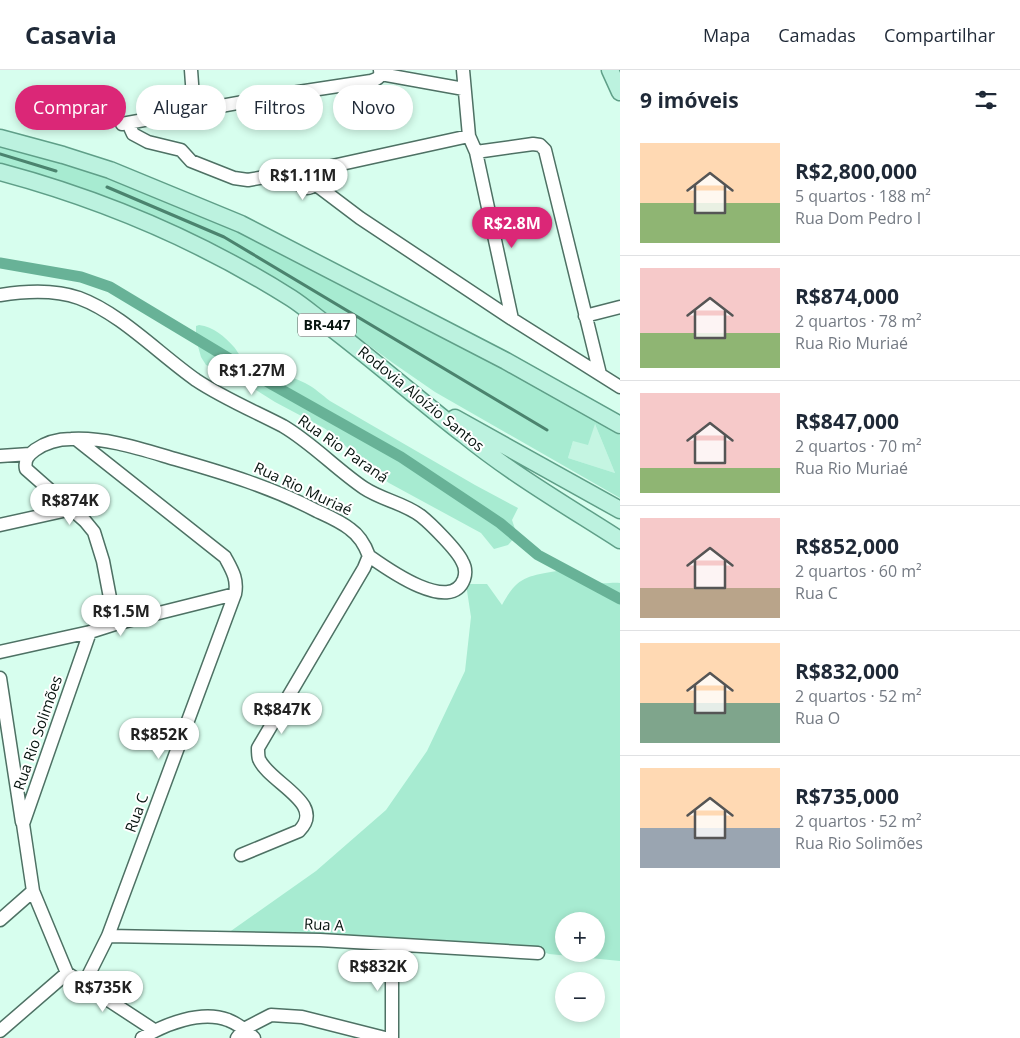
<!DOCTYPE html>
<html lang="pt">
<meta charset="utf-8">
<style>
body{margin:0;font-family:"Open Sans",sans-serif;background:#f6f6f7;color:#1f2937;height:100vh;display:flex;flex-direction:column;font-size:19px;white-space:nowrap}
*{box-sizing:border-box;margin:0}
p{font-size:16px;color:#747a83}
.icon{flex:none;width:28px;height:28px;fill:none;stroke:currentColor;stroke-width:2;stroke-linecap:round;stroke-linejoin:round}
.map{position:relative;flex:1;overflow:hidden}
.drawer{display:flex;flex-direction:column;background:#fff;width:400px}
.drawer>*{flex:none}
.hud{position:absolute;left:15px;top:15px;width:475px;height:45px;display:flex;gap:10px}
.buttons{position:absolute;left:555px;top:842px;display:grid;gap:10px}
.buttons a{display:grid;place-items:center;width:50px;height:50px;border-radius:50%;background:#fff;box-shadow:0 2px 8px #0003;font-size:25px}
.price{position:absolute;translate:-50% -42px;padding:0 11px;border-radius:18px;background:#fff;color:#222;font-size:16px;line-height:32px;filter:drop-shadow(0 1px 2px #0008)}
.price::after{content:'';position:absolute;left:50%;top:30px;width:15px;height:11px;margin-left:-8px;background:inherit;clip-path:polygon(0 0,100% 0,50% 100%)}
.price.current{background:#db2777;color:#fff}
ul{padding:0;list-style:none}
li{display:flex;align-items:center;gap:15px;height:125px;padding:0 20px}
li+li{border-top:1px solid #e0e1e3}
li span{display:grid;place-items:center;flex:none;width:140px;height:100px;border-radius:0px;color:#555}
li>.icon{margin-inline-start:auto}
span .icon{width:60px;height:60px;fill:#fffc;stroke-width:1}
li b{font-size:21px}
h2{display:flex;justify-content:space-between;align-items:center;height:60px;padding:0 20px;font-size:21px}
.chip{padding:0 18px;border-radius:22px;background:#fff;box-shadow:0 2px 8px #0003;font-size:18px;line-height:45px}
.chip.current{background:#db2777;color:#fff}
header{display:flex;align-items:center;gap:30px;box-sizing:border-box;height:70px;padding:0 25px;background:#fff;border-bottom:1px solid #e0e1e3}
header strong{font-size:24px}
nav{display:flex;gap:28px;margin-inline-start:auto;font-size:18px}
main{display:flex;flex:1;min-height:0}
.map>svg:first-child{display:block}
.built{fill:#c5f5e2}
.green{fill:#a7ebd1;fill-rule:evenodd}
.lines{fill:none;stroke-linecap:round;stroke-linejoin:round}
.stream{stroke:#4b836e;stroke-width:3}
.canal{stroke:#68b297;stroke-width:11}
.minor-casing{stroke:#4e7164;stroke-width:15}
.major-casing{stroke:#5f9f88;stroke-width:19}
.minor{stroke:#fff;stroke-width:12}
.major{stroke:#bcf2df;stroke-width:16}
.labels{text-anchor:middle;stroke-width:4;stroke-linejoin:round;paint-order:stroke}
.shield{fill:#fff;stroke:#515a57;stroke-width:1}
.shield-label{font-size:14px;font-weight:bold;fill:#07140f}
.street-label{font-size:15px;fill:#07140f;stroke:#fff}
</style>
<header>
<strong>Casavia</strong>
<nav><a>Mapa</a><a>Camadas</a><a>Compartilhar</a></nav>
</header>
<main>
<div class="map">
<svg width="620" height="968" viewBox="0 0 620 968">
<rect width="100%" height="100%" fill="#d7feee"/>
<!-- built -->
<path class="built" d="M595 354 615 403 568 388 573 371Z"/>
<!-- green -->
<path class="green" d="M0 75 48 87 155 124 264 173 536 315 620 365V428L435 322 393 293 303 227 206 170 104 126 0 94ZM595 354 615 403 568 388 573 371 588 375Z
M199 255C214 257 224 266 234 277 237 280 238 284 241 286 260 301 285 303 305 313 315 318 322 325 330 331L475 415 518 438 512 450 517 465 508 475 494 479 481 463 389 413 364 394 335 366 324 358 275 332 232 305 206 295 201 287 196 269V256Z
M557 501C571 504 585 513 600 513 606 514 613 512 620 513V891L549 884 528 876 228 863 316 801 386 740 427 681 465 601 471 547 466 514H487L502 535C517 507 527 506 557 501ZM564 851H596V884H564Z"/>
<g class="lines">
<!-- stream -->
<path class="stream" d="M0 84 56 101
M107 117 224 167 547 360"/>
<!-- canal -->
<path class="canal" d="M0 193 81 207 110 217 273 315 401 387 500 453 538 485 620 529"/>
<defs>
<path id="minor" d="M191 0 194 41
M463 0 469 66 476 82 512 249 620 317
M381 4 464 19
M128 53 133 64 148 72 181 80 191 91 234 108 248 110 300 101
M122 54 292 23 371 11C378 9 381 7 380 0
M476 82 533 74 540 75 545 80 600 304
M297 108a10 10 0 1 1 20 0a10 10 0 1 1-20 0Z
M314 100 469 66
M315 114 360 148 512 249
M0 225C25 221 54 219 79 228 120 243 159 284 196 310 223 328 254 341 283 356 312 373 336 399 364 418 382 430 404 433 421 446 431 454 457 480 462 491 465 496 466 503 464 509 451 545 386 498 369 486
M585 246 620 237
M76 369 225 487C232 500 238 509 235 524L108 866 84 914
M0 386 30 384
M0 455 72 439
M115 554 103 491 94 462 85 451 26 399C24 390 28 385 35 380 45 373 58 369 71 369 106 367 141 379 175 389 224 403 271 417 317 441 328 446 340 451 350 459 360 466 365 475 369 486L364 498 258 678C258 682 258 686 259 689 269 713 327 733 299 761L241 785
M90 562 23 754 33 821 67 903 154 960
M0 582 90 562 115 554 235 524
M0 608 22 752
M0 850 33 821
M108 866 320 870 538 883
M0 961 67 903
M142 968C165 954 201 940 228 950 238 954 247 961 254 968
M237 968 244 959 271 945 302 947 385 968
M392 968V875"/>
<path id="major" d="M610 0 620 22
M0 68 63 85 110 100 241 154 506 291 620 355
M0 102C101 129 202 172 291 228 305 237 317 248 330 257 376 292 418 329 463 364 512 404 567 436 620 470
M455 348 620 440"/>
</defs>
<!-- minor casing -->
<use href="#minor" class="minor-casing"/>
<!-- major casing -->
<use href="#major" class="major-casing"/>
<!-- minor -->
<use href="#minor" class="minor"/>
<!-- major -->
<use href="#major" class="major"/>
</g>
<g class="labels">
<!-- shield labels -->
<rect class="shield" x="298" y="243.5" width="58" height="23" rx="4"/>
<g class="shield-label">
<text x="327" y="260">BR-447</text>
</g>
<!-- street labels -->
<g class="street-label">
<text transform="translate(421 329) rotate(39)" y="5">Rodovia Aloízio Santos</text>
<text transform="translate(343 379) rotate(35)" y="5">Rua Rio Paraná</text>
<text transform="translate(303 419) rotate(25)" y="5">Rua Rio Muriaé</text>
<text transform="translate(38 663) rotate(-71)" y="5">Rua Rio Solimões</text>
<text transform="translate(137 743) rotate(-70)" y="5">Rua C</text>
<text transform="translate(324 855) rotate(3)" y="5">Rua A</text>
</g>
</g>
</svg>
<div class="buttons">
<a>+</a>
<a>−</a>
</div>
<b class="price" style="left:303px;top:131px">R$1.11M</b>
<b class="price current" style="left:512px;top:179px">R$2.8M</b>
<b class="price" style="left:252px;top:326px">R$1.27M</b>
<b class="price" style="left:70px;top:456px">R$874K</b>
<b class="price" style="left:121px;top:567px">R$1.5M</b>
<b class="price" style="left:282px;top:665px">R$847K</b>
<b class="price" style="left:159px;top:690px">R$852K</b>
<b class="price" style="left:378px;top:922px">R$832K</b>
<b class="price" style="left:103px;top:943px">R$735K</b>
<div class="hud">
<a class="chip current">Comprar</a>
<a class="chip">Alugar</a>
<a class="chip">Filtros</a>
<a class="chip">Novo</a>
</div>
</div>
<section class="drawer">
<h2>9 imóveis<svg class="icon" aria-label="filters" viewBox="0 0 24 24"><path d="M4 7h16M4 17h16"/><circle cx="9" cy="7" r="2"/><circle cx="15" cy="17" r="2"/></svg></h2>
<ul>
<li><span style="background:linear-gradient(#ffd9b3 60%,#8fb573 0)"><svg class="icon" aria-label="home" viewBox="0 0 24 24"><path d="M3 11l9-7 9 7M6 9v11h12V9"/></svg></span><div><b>R$2,800,000</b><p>5 quartos · 188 m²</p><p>Rua Dom Pedro I</p></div></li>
<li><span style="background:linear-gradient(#f6c9c9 65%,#8fb573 0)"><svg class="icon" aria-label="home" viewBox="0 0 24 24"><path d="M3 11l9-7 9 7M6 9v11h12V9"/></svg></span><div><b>R$874,000</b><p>2 quartos · 78 m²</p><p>Rua Rio Muriaé</p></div></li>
<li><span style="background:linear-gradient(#f6c9c9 75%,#8fb573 0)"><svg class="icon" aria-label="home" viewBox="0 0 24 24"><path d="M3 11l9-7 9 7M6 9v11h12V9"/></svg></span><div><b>R$847,000</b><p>2 quartos · 70 m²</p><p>Rua Rio Muriaé</p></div></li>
<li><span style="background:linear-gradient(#f6c9c9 70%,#b9a48a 0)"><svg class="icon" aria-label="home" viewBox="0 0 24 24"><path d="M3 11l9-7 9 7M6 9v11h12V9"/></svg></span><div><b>R$852,000</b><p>2 quartos · 60 m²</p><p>Rua C</p></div></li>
<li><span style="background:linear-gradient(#ffd9b3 60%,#7fa58c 0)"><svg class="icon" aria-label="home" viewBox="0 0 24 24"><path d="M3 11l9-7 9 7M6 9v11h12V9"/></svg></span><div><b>R$832,000</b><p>2 quartos · 52 m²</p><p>Rua O</p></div></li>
<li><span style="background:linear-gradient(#ffd9b3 60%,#9aa5b1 0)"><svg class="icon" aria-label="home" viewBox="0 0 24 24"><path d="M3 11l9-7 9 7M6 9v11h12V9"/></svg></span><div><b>R$735,000</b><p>2 quartos · 52 m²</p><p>Rua Rio Solimões</p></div></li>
</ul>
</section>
</main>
